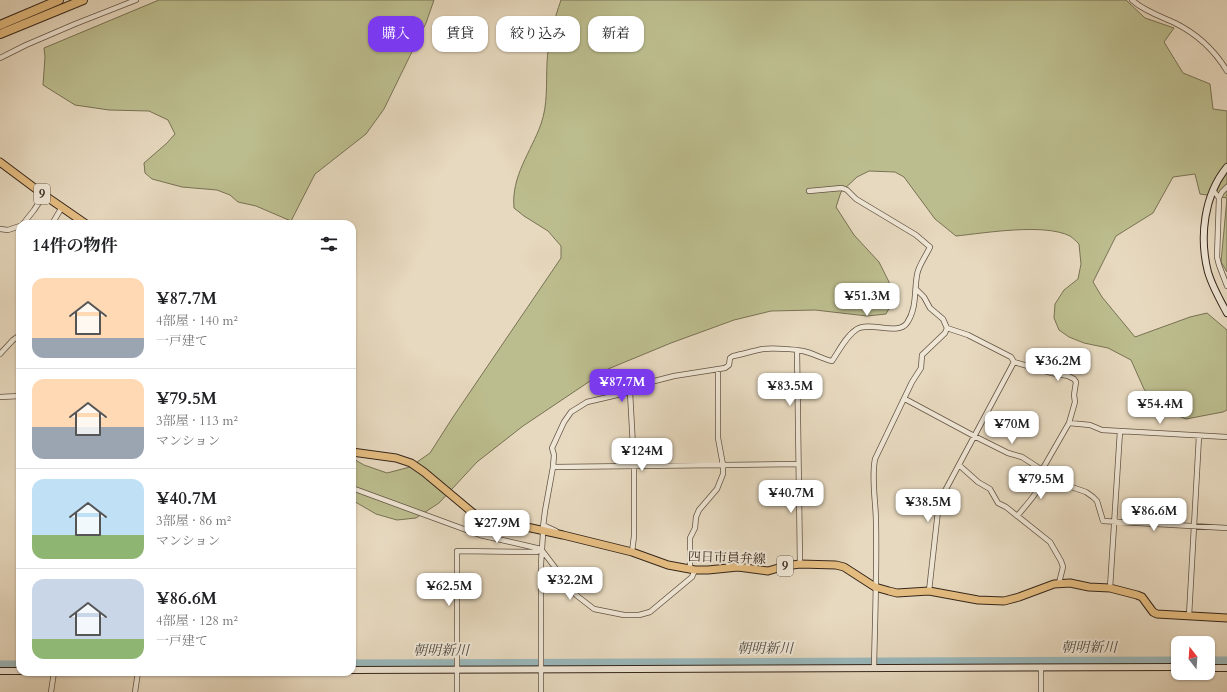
<!DOCTYPE html>
<html lang="ja">
<meta charset="utf-8">
<style>
body{margin:0;font-family:Cardo,"Noto Serif JP",serif;background:#f6f6f6;color:#202124;height:100vh;display:flex;flex-direction:column;font-size:15px;white-space:nowrap}
*{box-sizing:border-box;margin:0}
p{font-size:13px;color:#757577}
.icon{flex:none;width:22px;height:22px;fill:none;stroke:currentColor;stroke-width:2;stroke-linecap:round;stroke-linejoin:round}
.map{position:relative;flex:1;overflow:hidden}
.drawer{position:absolute;left:16px;top:220px;width:340px;height:456px;display:flex;flex-direction:column;background:#fff;border-radius:12px;box-shadow:0 1px 3px #0004}
.drawer>*{flex:none}
.banner{position:absolute;left:368px;top:16px;width:380px;height:36px;display:flex;gap:8px}
.needle{width:26px;rotate:343deg}
.buttons{position:absolute;left:1171px;top:636px;display:grid;gap:8px}
.buttons a{display:grid;place-items:center;width:44px;height:44px;border-radius:8px;background:#fff;box-shadow:0 1px 3px #0004;font-size:20px}
.price{position:absolute;translate:-50% -34px;padding:0 9px;border-radius:8px;background:#fff;color:#222;font-size:13px;line-height:26px;filter:drop-shadow(0 1px 2px #0008)}
.price::after{content:'';position:absolute;left:50%;top:24px;width:12px;height:9px;margin-left:-6px;background:inherit;clip-path:polygon(0 0,100% 0,50% 100%)}
.price.active{background:#7c3aed;color:#fff}
ul{padding:0;list-style:none}
li{display:flex;align-items:center;gap:12px;height:100px;padding:0 16px}
li+li{border-top:1px solid #e0e0e0}
li span{display:grid;place-items:center;flex:none;width:112px;height:80px;border-radius:12px;color:#555}
li>.icon{margin-inline-start:auto}
span .icon{width:48px;height:48px;fill:#fffc;stroke-width:1}
li b{font-size:17px}
h2{display:flex;justify-content:space-between;align-items:center;height:48px;padding:0 16px;font-size:17px}
.chip{padding:0 14px;border-radius:12px;background:#fff;box-shadow:0 1px 3px #0004;font-size:14px;line-height:36px}
.chip.active{background:#7c3aed;color:#fff}
.map>svg:first-child{display:block}
.green{fill:#bcbd8e;stroke:#787254}
.lines{fill:none;stroke-linecap:round;stroke-linejoin:round}
.river{stroke:#9ab8bb;stroke-width:9}
.street-casing{stroke:#625344;stroke-width:6}
.secondary-casing{stroke:#35261b;stroke-width:8}
.primary-casing{stroke:#35261b;stroke-width:9}
.highway-casing{stroke:#35261b;stroke-width:10}
.street{stroke:#efe6d5;stroke-width:4.5}
.secondary{stroke:#efe6d5;stroke-width:6}
.primary{stroke:#e4bc80;stroke-width:7}
.highway{stroke:#e4bc80;stroke-width:8}
.labels{text-anchor:middle;stroke-width:4;stroke-linejoin:round;paint-order:stroke}
.shield{fill:#efe6d5;stroke:#6d6053;stroke-width:1}
.shield-label{font-size:12px;font-weight:bold;fill:#35261b}
.street-label{font-size:13px;fill:#35261b;stroke:#efe6d5}
.water-label{font-size:14px;font-style:italic;fill:#4e4a43;stroke:#efe6d5}
</style>
<div class="map">
<svg width="1227" height="692" viewBox="0 0 1227 692">
<rect width="100%" height="100%" fill="#e7d9bf"/>
<filter id="stains"><feTurbulence type="fractalNoise" baseFrequency=".005" numOctaves="4"/><feColorMatrix values="0 0 0 0 .2 0 0 0 0 .09 0 0 0 0 .02 0 0 0 .5 -.17"/></filter>
<radialGradient id="worn" r=".72"><stop offset=".6" stop-color="#630" stop-opacity="0"/><stop offset="1" stop-color="#630" stop-opacity=".3"/></radialGradient>
<!-- green -->
<path class="green" d="M159 0H434L426 23 384 109 366 134 315 174 291 221 256 206 238 202 230 195 217 190 182 187 152 179 145 173 144 163 167 143 175 134 168 120 149 111 109 110 75 105 43 85 45 57 44 48Z
M561 0H1126L1145 18 1174 28 1164 42 1183 73 1210 84 1213 109 1227 111V272L1221 262 1227 198 1200 194 1195 174 1173 177 1153 213 1116 236 1093 282 1102 297 1135 337 1190 317 1207 313 1227 330V410L1223 412 1186 419 1161 409 1144 389 1131 360 1108 348 1084 343 1069 337 1059 330 1054 318 1055 304 1064 290 1078 279 1081 264 1079 244C1076 241 1073 238 1070 236 1044 223 985 233 956 236L935 219 904 177 895 172 869 171 857 177 841 192 836 207 854 235 879 262 889 282 892 303 886 314 867 316 815 310 771 311 734 320 671 343 608 369 523 426 477 462 439 503 416 518 397 520 376 514 352 500V458L364 465 387 473 410 467 430 453 453 417 561 258V246L548 231 524 216 514 208C511 176 531 152 541 124 548 104 546 84 547 63 548 42 554 20 561 0Z"/>
<g class="lines">
<!-- river -->
<path class="river" d="M1208 661H1227
M352 664 1178 661
M0 665H20"/>
<defs>
<path id="street" d="M1132 0C1144 11 1160 16 1175 23 1197 34 1215 51 1227 71
M0 58 26 45 75 24 136 0
M1213 190 1219 198 1217 257 1219 265 1227 286
M1219 198 1222 192 1227 187
M23 224 34 210 44 195
M52 224 62 207
M0 229 8 230 20 226
M916 289 924 297 930 308 943 319 947 328 968 335 1011 357 1014 362 1052 373 1068 376 1074 379 1076 382 1074 395 1075 402 1069 423 1042 470
M797 350 800 564
M0 354 13 340 20 335
M630 392 634 465V536L632 552
M0 397 20 396
M905 399 974 436 1008 453 1022 457 1042 470 1045 473 1057 479 1063 484 1086 492 1093 497 1097 501 1103 521 1227 528
M1069 423 1090 425 1102 430 1227 437
M959 465 978 482 990 489 998 503 1006 507 1050 542 1061 561 1063 567 1059 583
M553 467 798 464
M352 488 480 535 541 549 576 595 594 609 624 615H639L650 612 692 577 695 570
M1017 516C1029 502 1040 491 1045 473
M543 525 556 531
M543 527 545 511 553 467 554 455 552 448 564 422 571 412 587 402 630 392 639 385 674 376 725 368 729 365 730 358 733 356C743 354 753 351 763 349 772 348 794 349 803 351 813 353 822 359 832 361 839 351 846 336 857 329 870 321 898 336 907 323 917 308 914 292 917 275 918 266 926 256 930 247L916 235 856 199 847 190 842 188 809 191
M690 568V538L695 528 696 517 699 510 717 489 723 474V465L718 438V370
M1110 588 1120 431
M929 591 939 502 1014 362
M1189 616 1199 436
M874 667C875 619 877 571 876 523 876 502 871 479 875 459L912 382 921 368 922 355 945 333 947 328
M51 692 54 672
M135 692 138 672
M457 692V551L537 552 541 549
M541 692V564L543 533
M1041 692V667"/>
<path id="secondary" d="M1227 167C1204 195 1199 237 1208 272 1212 286 1220 300 1227 313
M1208 668H1227
M352 670C627 671 903 666 1178 667
M0 671H20"/>
<path id="primary" d="M0 162 44 195 86 224
M352 452 396 458 411 463 424 472 473 513 488 521 513 524 563 535 632 552 668 565 695 570H708L738 567 768 571 785 566 800 564 836 565 844 567 875 587 889 591 897 593 929 591 978 600 1004 601 1019 597 1054 584 1070 583 1089 587 1110 588 1137 595 1142 597 1153 612 1157 614 1227 618"/>
<path id="highway" d="M0 25 59 0
M0 34 83 0"/>
</defs>
<!-- street casing -->
<use href="#street" class="street-casing"/>
<!-- secondary casing -->
<use href="#secondary" class="secondary-casing"/>
<!-- primary casing -->
<use href="#primary" class="primary-casing"/>
<!-- highway casing -->
<use href="#highway" class="highway-casing"/>
<!-- street -->
<use href="#street" class="street"/>
<!-- secondary -->
<use href="#secondary" class="secondary"/>
<!-- primary -->
<use href="#primary" class="primary"/>
<!-- highway -->
<use href="#highway" class="highway"/>
</g>
<g class="labels">
<!-- shield labels -->
<g class="shield">
<rect x="34" y="184" width="16" height="20" rx="3"/>
<rect x="777" y="556" width="16" height="20" rx="3"/>
</g>
<g class="shield-label">
<text x="42" y="198">9</text>
<text x="785" y="570">9</text>
</g>
<!-- street labels -->
<g class="street-label">
<text transform="translate(727 557) rotate(2)" y="5">四日市員弁線</text>
</g>
<!-- water labels -->
<g class="water-label">
<text x="1089" y="652">朝明新川</text>
<text x="765" y="653">朝明新川</text>
<text x="441" y="655">朝明新川</text>
</g>
</g>
<rect width="100%" height="100%" filter="url(#stains)"/>
<rect width="100%" height="100%" fill="url(#worn)"/>
</svg>
<div class="buttons">
<a><svg class="needle" viewBox="-14 -14 28 28"><path d="M0-13l5 13h-10z" fill="#e53935"/><path d="M0 13l5-13h-10z" fill="#757577"/></svg></a>
</div>
<b class="price" style="left:867px;top:317px">¥51.3M</b>
<b class="price" style="left:1058px;top:382px">¥36.2M</b>
<b class="price active" style="left:622px;top:403px">¥87.7M</b>
<b class="price" style="left:790px;top:407px">¥83.5M</b>
<b class="price" style="left:1160px;top:425px">¥54.4M</b>
<b class="price" style="left:1012px;top:445px">¥70M</b>
<b class="price" style="left:642px;top:472px">¥124M</b>
<b class="price" style="left:1041px;top:500px">¥79.5M</b>
<b class="price" style="left:791px;top:514px">¥40.7M</b>
<b class="price" style="left:928px;top:523px">¥38.5M</b>
<b class="price" style="left:1154px;top:532px">¥86.6M</b>
<b class="price" style="left:497px;top:544px">¥27.9M</b>
<b class="price" style="left:570px;top:601px">¥32.2M</b>
<b class="price" style="left:449px;top:607px">¥62.5M</b>
<div class="banner">
<a class="chip active">購入</a>
<a class="chip">賃貸</a>
<a class="chip">絞り込み</a>
<a class="chip">新着</a>
</div>
<section class="drawer">
<h2>14件の物件<svg class="icon" aria-label="filters" viewBox="0 0 24 24"><path d="M4 7h16M4 17h16"/><circle cx="9" cy="7" r="2"/><circle cx="15" cy="17" r="2"/></svg></h2>
<ul>
<li><span style="background:linear-gradient(#ffd9b3 75%,#9aa5b1 0)"><svg class="icon" aria-label="home" viewBox="0 0 24 24"><path d="M3 11l9-7 9 7M6 9v11h12V9"/></svg></span><div><b>¥87.7M</b><p>4部屋 · 140 m²</p><p>一戸建て</p></div></li>
<li><span style="background:linear-gradient(#ffd9b3 60%,#9aa5b1 0)"><svg class="icon" aria-label="home" viewBox="0 0 24 24"><path d="M3 11l9-7 9 7M6 9v11h12V9"/></svg></span><div><b>¥79.5M</b><p>3部屋 · 113 m²</p><p>マンション</p></div></li>
<li><span style="background:linear-gradient(#bfe0f5 70%,#8fb573 0)"><svg class="icon" aria-label="home" viewBox="0 0 24 24"><path d="M3 11l9-7 9 7M6 9v11h12V9"/></svg></span><div><b>¥40.7M</b><p>3部屋 · 86 m²</p><p>マンション</p></div></li>
<li><span style="background:linear-gradient(#c9d6e8 75%,#8fb573 0)"><svg class="icon" aria-label="home" viewBox="0 0 24 24"><path d="M3 11l9-7 9 7M6 9v11h12V9"/></svg></span><div><b>¥86.6M</b><p>4部屋 · 128 m²</p><p>一戸建て</p></div></li>
</ul>
</section>
</div>
